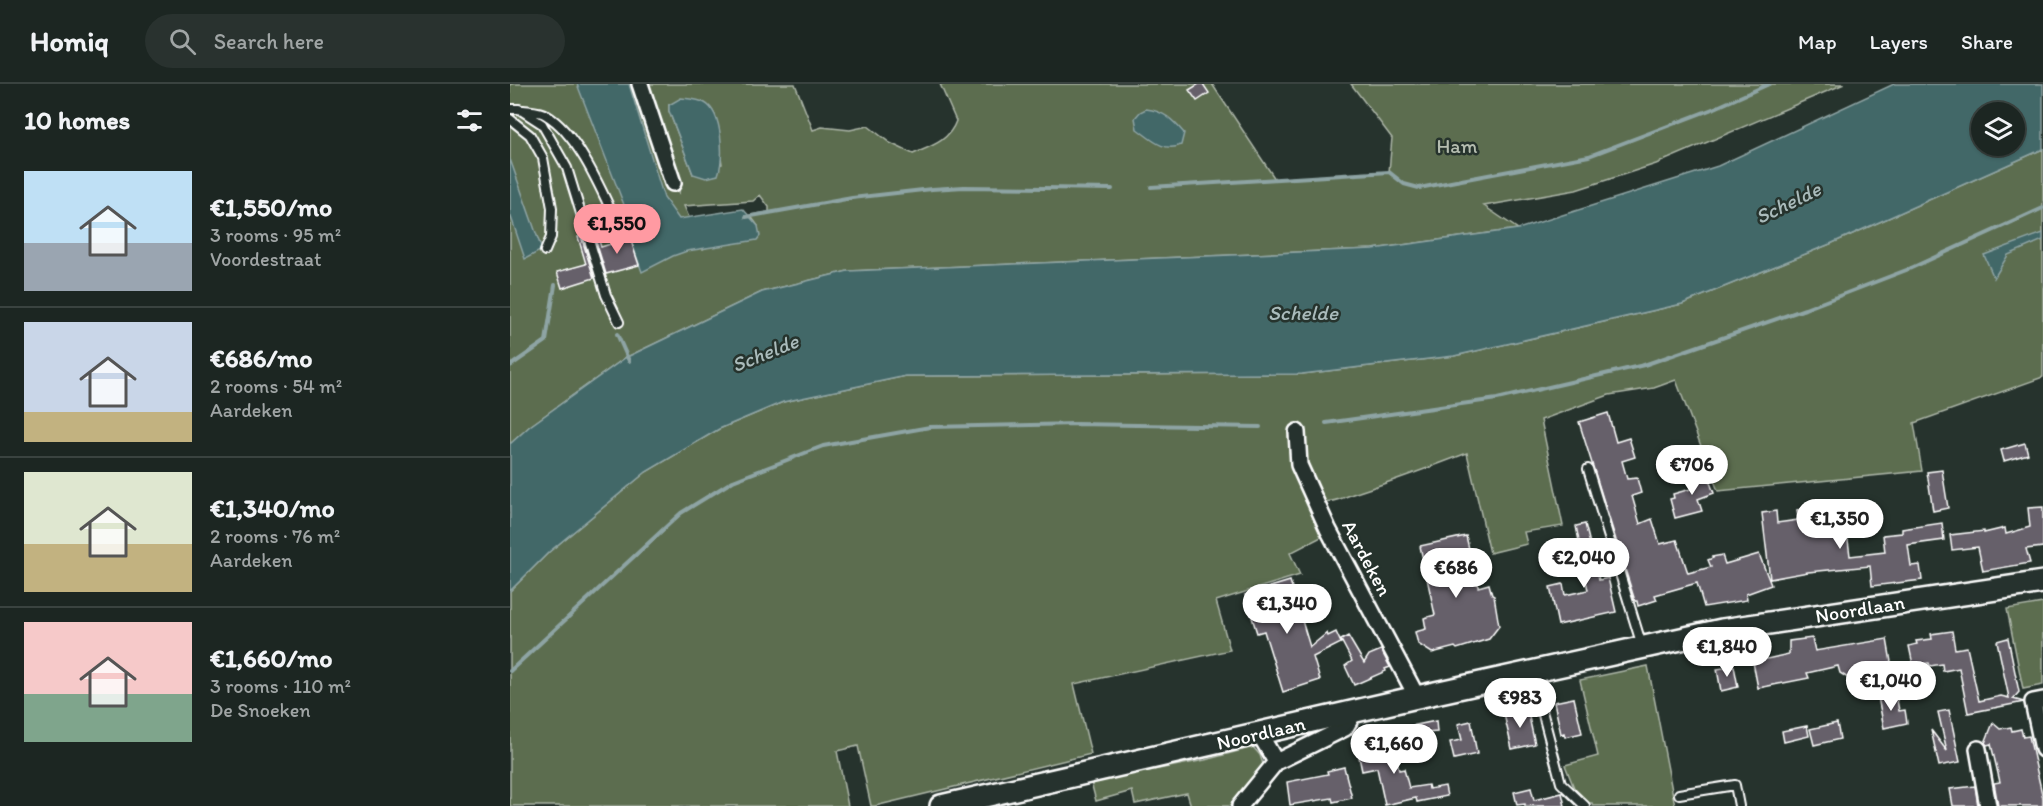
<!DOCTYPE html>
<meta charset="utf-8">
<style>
body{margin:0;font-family:Itim,sans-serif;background:#29322f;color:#f1f3f6;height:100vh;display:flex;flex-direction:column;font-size:22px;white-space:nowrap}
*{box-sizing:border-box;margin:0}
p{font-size:20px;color:#a0a5a5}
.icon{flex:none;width:33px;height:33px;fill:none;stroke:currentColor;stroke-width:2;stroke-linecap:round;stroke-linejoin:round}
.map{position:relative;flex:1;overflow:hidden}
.sheet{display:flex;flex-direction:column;background:#1c2622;width:510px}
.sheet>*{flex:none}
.tools{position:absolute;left:1461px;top:18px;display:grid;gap:12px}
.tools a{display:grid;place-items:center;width:54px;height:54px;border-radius:50%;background:#1c2622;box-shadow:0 2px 4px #0004,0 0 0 2px #3a4340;font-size:30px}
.price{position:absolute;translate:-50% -51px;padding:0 14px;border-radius:21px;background:#fff;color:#222;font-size:20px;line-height:39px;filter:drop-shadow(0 2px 3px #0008)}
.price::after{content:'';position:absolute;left:50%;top:36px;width:18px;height:14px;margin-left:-9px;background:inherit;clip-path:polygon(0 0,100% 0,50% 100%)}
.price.on{background:#ff9aa2;color:#111}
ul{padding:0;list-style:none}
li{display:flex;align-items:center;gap:18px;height:150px;padding:0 24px}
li+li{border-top:2px solid #3a4340}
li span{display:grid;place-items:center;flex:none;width:168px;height:120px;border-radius:0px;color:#555}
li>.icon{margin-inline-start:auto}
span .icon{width:72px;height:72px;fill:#fffc;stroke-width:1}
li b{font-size:26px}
h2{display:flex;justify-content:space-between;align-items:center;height:72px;padding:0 24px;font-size:26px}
header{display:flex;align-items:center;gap:36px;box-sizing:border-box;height:84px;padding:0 30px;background:#1c2622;border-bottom:2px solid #3a4340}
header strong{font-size:28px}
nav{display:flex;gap:33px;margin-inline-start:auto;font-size:21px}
.search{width:420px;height:54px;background:#29322f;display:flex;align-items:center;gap:15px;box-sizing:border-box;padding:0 21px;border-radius:33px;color:#a0a5a5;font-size:22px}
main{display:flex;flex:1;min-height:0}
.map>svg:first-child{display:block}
.green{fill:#5b6d50;stroke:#adb6a8;stroke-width:1.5;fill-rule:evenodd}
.water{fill:#436767;stroke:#8ea4a4;stroke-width:1.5;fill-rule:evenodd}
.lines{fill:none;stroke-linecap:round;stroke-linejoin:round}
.stream{stroke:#8ea4a4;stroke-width:4}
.building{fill:#66606a;stroke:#fff;stroke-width:1.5}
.lane-casing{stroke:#fff;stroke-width:12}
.street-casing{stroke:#fff;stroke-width:20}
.secondary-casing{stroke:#fff;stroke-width:26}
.lane{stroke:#26332d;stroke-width:8}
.street{stroke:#26332d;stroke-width:15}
.secondary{stroke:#26332d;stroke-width:21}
.labels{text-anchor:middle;stroke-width:5;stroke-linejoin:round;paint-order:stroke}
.park-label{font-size:20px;fill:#b5bdb0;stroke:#26332d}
.street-label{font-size:20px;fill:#fff;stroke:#26332d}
.water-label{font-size:21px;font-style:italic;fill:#abb;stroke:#26332d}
</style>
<header>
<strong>Homiq</strong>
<div class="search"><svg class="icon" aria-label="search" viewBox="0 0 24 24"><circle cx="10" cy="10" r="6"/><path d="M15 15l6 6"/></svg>Search here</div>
<nav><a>Map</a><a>Layers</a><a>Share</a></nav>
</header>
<main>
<section class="sheet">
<h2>10 homes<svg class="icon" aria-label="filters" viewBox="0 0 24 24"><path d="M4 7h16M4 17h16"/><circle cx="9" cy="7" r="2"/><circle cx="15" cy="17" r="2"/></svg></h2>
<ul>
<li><span style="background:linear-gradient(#bfe0f5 60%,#9aa5b1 0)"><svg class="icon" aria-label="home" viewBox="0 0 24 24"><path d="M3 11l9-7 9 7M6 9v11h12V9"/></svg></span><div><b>€1,550/mo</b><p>3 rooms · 95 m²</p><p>Voordestraat</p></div></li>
<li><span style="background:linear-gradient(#c9d6e8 75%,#c2b280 0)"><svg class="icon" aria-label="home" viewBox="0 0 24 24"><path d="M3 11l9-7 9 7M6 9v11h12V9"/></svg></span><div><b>€686/mo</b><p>2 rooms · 54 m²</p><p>Aardeken</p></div></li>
<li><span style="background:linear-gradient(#dfe7d0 60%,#c2b280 0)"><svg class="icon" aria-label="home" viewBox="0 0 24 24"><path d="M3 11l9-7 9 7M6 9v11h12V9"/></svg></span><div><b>€1,340/mo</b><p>2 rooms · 76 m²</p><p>Aardeken</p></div></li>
<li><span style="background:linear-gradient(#f6c9c9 60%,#7fa58c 0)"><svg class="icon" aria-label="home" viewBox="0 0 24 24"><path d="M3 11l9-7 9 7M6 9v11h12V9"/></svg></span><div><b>€1,660/mo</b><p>3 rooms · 110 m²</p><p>De Snoeken</p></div></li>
</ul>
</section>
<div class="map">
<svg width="1533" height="722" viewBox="0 0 1533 722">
<rect width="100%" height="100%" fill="#26332d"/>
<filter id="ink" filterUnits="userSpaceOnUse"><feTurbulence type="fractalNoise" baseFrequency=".0167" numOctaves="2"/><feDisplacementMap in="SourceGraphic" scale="12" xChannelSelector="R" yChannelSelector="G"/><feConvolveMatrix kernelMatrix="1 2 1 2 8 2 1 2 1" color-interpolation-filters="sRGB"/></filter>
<g filter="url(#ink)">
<!-- green -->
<path class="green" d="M0 0H130L169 110 170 102 134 0H285L303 46 312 43 340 46 358 42 380 59 403 70C421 62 439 57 446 37L430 0H702L765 95 879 88 882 54 841 0H1334L1146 80 1066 106 974 122 1008 145 863 165 338 187 252 208 115 274 20 342 0 360ZM159 21 211 73 212 80 183 90 159 27ZM250 111 259 123V128L240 131 248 142 193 165 174 122 243 117Z
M1533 65V293L1404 339 1412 387 1208 407 1166 296 1144 304 1099 311 1031 336 1053 442 1014 448 1017 460 980 469 957 369C921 383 886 396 849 408 835 412 829 418 813 418L815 451 780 469 790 491 706 517 720 566 564 600 581 670 365 722H361L348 662 327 667 338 722H0V507L39 468 136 388 209 345 273 318 396 292 792 290 944 272 1172 220 1320 160Z
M1533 519V601L1513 605 1497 525Z
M1138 582 1165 722H1083L1082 719H1070L1055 681 1088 672 1070 596Z
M743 663 750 671 753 680 746 692 720 722H681L677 709 625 720 622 707 586 717 581 698 695 676Z"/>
<!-- water -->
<path class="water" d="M67 0H119L154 114 169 135 233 125 248 142 250 152 247 156 177 167 163 172 132 188 120 154 128 145 116 126Z
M1384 0H1533V65L1320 160 1172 220 944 272 792 290 396 292 273 318 209 345 136 388 39 468 0 507V360L20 342 115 274 252 208 338 187 863 165 1008 145 1208 82ZM1472 28H1504V62H1472Z
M171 14C179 15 188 15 195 19 213 29 214 74 208 91L196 94 183 90 159 27V21Z
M636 25C654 27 663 36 674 49L671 61C654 69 641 55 627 45L625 34 630 28Z
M0 75 32 166 15 175 0 130Z
M1533 149V156L1498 171 1484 194 1474 171Z"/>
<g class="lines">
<!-- stream -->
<path class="stream" d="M641 103 879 88 894 100 909 104 1079 72 1205 24 1259 0
M236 133 342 114 422 105 454 103 602 105
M107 250 119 277
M0 282 36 257 45 201
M816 339 987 315 1134 281 1295 225 1399 185 1533 124
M0 587 171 429 223 397 313 362 420 343 566 340 750 343"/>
</g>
<!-- building -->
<path class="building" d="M689 0H693L699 9 687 17 679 6Z
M86 147 91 163 120 154 129 181 96 190 83 148Z
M71 152 84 194 52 204 47 188 76 180 68 153Z
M1098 329 1106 358 1119 354 1125 373 1112 377 1117 395 1127 394 1131 409 1122 412 1130 440 1142 435 1150 460 1167 456 1178 489 1201 483 1198 476 1203 474 1202 473 1212 471 1215 480 1249 470 1261 501 1236 510 1237 516 1194 523 1187 499 1145 511 1147 516 1128 522 1127 517H1125L1069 338Z
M1515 359 1518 370 1494 377 1491 366Z
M1195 385 1204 409 1188 415 1192 427 1165 434 1160 415 1164 414 1163 410 1184 404 1179 392Z
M1432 386 1438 424 1423 427 1417 388Z
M1306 423 1309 452 1337 448 1340 472 1375 468 1373 451 1392 449V445L1432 439 1434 456 1398 461 1401 482 1410 481 1412 496 1362 502 1360 482 1298 488 1260 495 1252 429 1266 427 1267 439 1288 436 1287 426Z
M1533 423V463L1516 465 1520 479 1473 487 1468 463 1442 466 1440 451 1474 447V449L1495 444 1496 450 1520 443 1518 424Z
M1075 440 1089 496 1098 494 1106 528 1048 541 1040 503 1053 500 1055 511 1078 506 1073 483 1068 484 1064 469 1071 467 1066 442Z
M956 452 968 503 979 500 982 511 984 512 989 542 979 555 947 565 945 563 922 569 908 560 905 548 916 545 914 534 925 531 910 462Z
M780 497 800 563 817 549 818 552 826 548 831 559 803 573 810 596 773 608 754 547 747 549 735 511Z
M1442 547 1445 565 1457 563 1469 617 1491 612 1499 614 1487 557 1498 554 1509 608 1503 615 1514 618 1458 629 1449 584 1433 587 1432 580 1420 582 1419 579 1403 581 1399 562 1407 560 1406 557 1422 555 1421 550Z
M838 552 854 579 859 571 871 566 880 583 875 585 876 587 844 601 835 582 842 577 831 556Z
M1302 554 1305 567 1377 555 1381 578 1371 580 1372 584 1349 590 1350 594 1341 596 1330 589 1328 582 1297 589 1299 594 1248 604 1243 578 1279 570V557Z
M1224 582 1228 603 1211 607 1207 585Z
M1386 610 1389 627 1395 626 1397 639 1374 644 1368 613Z
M1064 614 1072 649 1055 653 1054 649 1051 650 1044 618Z
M1017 624 1025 660 1002 665 994 630Z
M1439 626 1450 678 1429 682 1421 646 1437 667 1428 628Z
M926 637 927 648 916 649 920 667 909 670 901 642Z
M961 637 967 670 944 675 940 658 952 656 948 640Z
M1327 639 1330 655 1304 661 1300 645Z
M1483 639 1490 645 1501 643 1502 647 1511 645 1513 653 1519 652 1533 714V722H1488L1484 699 1490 698 1481 660 1477 661 1475 659Z
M1297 642 1299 652 1274 658 1272 647Z
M882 655 889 686 894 685 899 704 918 701 919 705 935 702 937 712 907 718 906 714 875 721 867 684 852 687 847 663Z
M834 683 842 714 823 718 822 714 780 721 777 698 818 690 817 687Z
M1465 702 1468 722H1443L1440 705Z
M1021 704 1024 716 1052 709 1055 722H1015V720L1007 721 1004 708Z"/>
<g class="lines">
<defs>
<path id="lane" d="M0 25H9L32 40 57 84 96 211 109 238
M13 26C20 27 30 27 36 31 69 50 94 112 110 146
M0 35 20 51 33 74 42 124 41 153 35 167
M1078 385 1132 562
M1022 589 1051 699 1075 722
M1169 710 1225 701 1229 722"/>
<path id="street" d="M130 0 163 99
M787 348 789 381 818 445 907 613
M1533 616 1523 618 1533 665
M749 649 766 678
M1468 665 1478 722
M730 722 766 678 835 644 845 627"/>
<path id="secondary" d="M431 722 907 613 1212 546 1533 498"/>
</defs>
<!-- lane casing -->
<use href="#lane" class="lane-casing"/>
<!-- street casing -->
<use href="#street" class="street-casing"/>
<!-- secondary casing -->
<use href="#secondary" class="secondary-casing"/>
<!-- lane -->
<use href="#lane" class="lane"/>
<!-- street -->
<use href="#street" class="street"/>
<!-- secondary -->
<use href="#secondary" class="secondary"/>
</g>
</g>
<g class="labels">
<!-- park labels -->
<g class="park-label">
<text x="947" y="69">Ham</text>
</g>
<!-- street labels -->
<g class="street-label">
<text transform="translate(857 474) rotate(62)" y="7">Aardeken</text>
<text transform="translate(1350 525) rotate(-9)" y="7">Noordlaan</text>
<text transform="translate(751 649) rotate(-13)" y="7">Noordlaan</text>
</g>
<!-- water labels -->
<g class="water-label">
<text transform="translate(1278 119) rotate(-26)" y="7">Schelde</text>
<text x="793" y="236">Schelde</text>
<text transform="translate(255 269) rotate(-22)" y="7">Schelde</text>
</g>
</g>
</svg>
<div class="tools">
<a><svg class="icon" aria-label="layers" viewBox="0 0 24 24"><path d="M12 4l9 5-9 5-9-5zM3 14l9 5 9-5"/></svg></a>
</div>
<b class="price on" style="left:107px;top:171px">€1,550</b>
<b class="price" style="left:1182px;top:412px">€706</b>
<b class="price" style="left:1330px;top:466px">€1,350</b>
<b class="price" style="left:1074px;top:505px">€2,040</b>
<b class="price" style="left:946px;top:515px">€686</b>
<b class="price" style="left:777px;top:551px">€1,340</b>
<b class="price" style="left:1217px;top:594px">€1,840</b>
<b class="price" style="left:1381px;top:628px">€1,040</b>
<b class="price" style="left:1010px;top:645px">€983</b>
<b class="price" style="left:884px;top:691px">€1,660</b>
</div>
</main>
